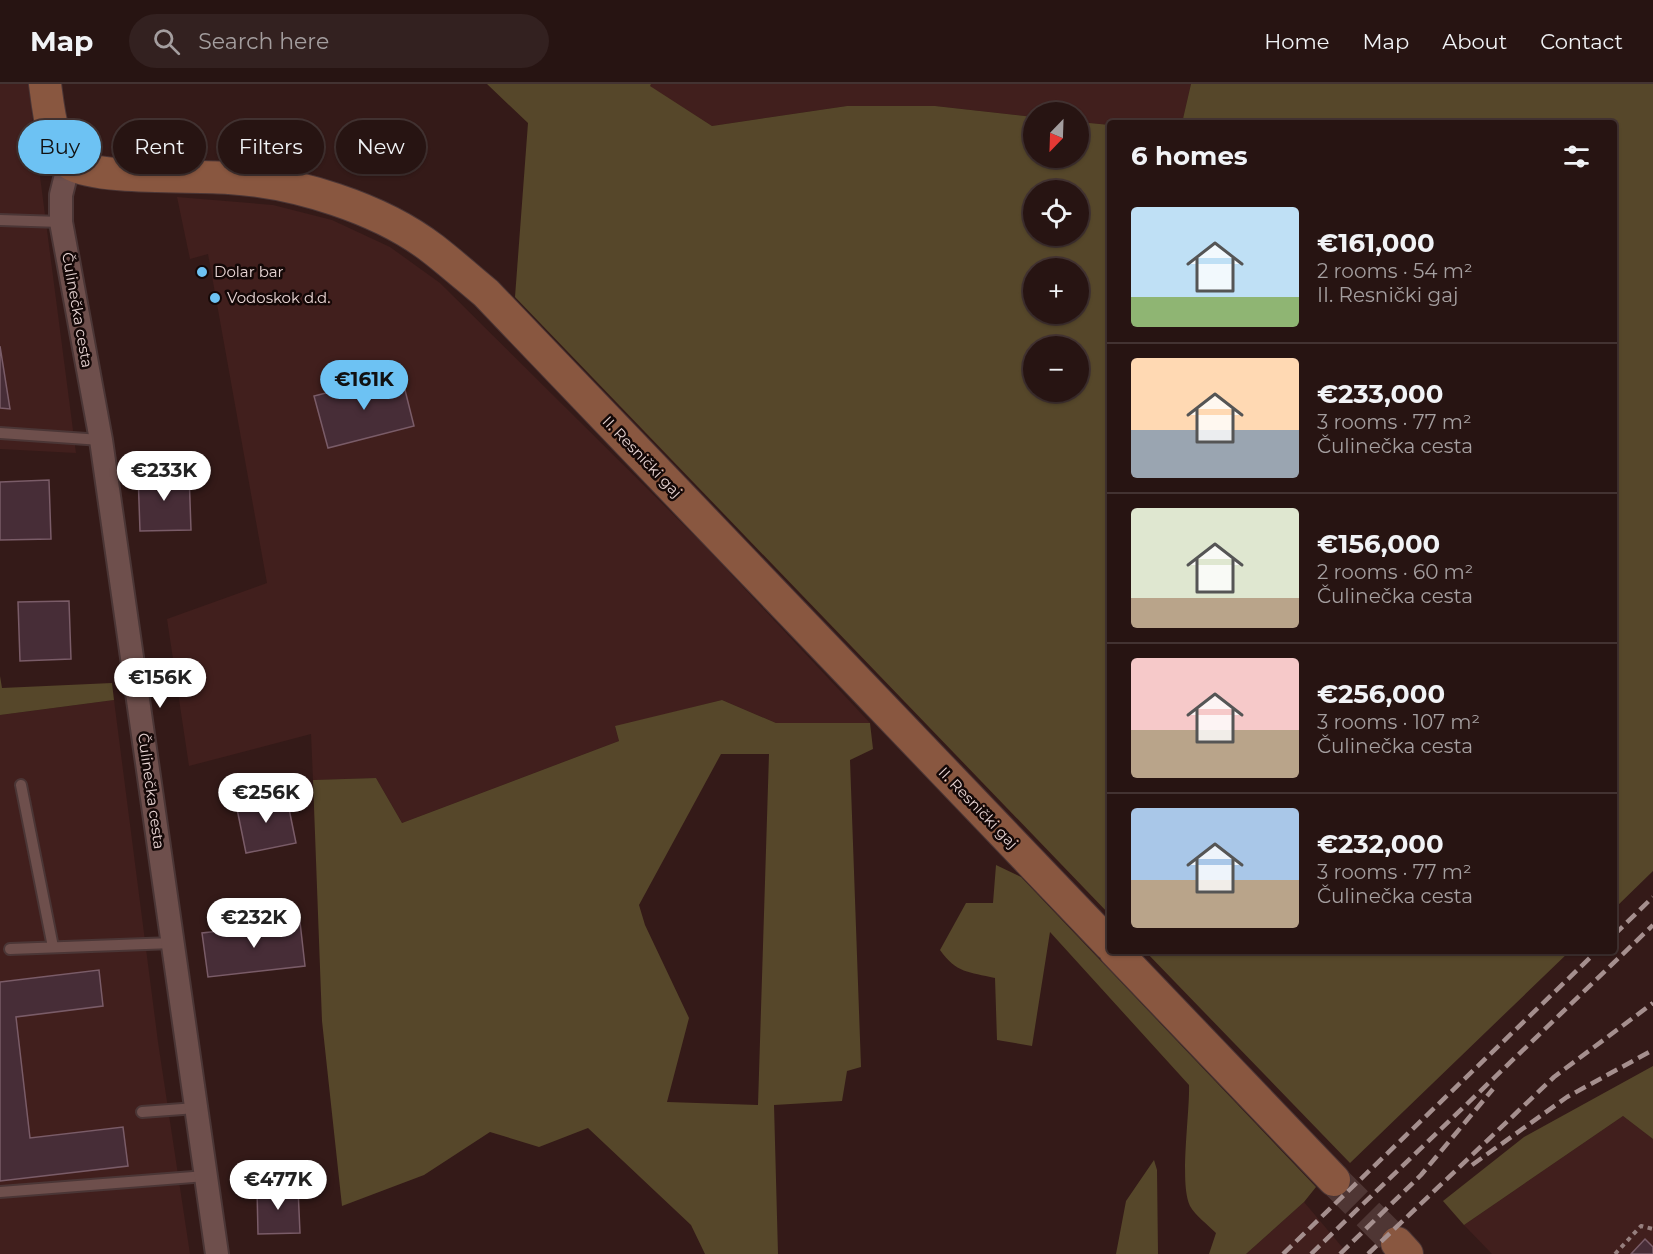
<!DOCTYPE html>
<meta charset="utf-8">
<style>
body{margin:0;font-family:Montserrat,sans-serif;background:#332120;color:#f1f3f6;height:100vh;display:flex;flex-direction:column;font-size:22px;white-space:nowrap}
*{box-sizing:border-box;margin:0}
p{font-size:20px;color:#a49e9f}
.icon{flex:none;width:33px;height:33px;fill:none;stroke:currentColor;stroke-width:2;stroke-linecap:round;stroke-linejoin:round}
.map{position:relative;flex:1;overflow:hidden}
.panel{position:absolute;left:1107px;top:36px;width:510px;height:834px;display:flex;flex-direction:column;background:#271412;border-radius:6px;box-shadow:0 2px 4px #0004,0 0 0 2px #433332}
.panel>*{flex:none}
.banner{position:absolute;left:18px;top:36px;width:570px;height:54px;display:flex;gap:12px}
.needle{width:39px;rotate:203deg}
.fabs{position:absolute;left:1023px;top:18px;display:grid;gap:12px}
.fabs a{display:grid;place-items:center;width:66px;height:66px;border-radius:50%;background:#271412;box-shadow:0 2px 4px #0004,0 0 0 2px #433332;font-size:30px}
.price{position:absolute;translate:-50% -51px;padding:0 14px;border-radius:21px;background:#fff;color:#222;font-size:20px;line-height:39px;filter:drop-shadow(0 2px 3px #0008)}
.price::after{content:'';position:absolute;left:50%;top:36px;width:18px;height:14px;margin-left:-9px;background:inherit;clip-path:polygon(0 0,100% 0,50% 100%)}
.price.current{background:#6dc2f3;color:#111}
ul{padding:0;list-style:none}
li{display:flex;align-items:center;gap:18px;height:150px;padding:0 24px}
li+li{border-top:2px solid #433332}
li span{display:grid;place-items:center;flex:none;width:168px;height:120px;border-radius:6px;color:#555}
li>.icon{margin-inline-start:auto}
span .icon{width:72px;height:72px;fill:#fffc;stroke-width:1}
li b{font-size:26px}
h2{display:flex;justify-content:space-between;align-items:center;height:72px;padding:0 24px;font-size:26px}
.pill{padding:0 21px;border-radius:27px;background:#271412;box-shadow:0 2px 4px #0004,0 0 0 2px #433332;font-size:21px;line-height:54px}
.pill.current{background:#6dc2f3;color:#111}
header{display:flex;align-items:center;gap:36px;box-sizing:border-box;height:84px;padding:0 30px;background:#271412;border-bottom:2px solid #433332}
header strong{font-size:28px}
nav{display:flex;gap:33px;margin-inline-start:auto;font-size:21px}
.search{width:420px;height:54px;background:#332120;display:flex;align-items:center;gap:15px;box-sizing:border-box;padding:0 21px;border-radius:33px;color:#a49e9f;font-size:22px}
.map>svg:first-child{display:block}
.built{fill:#411f1d}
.green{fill:#56472a;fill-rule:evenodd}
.building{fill:#472d37;stroke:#7a5c68;stroke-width:1.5}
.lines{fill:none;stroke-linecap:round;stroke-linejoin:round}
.secondary-tunnel{stroke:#4f3634;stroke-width:32;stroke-dasharray:32 16;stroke-linecap:butt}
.lane-casing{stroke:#4b3636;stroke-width:14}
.street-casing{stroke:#4b3636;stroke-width:26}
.secondary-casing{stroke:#4b3636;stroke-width:34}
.path{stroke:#967f7e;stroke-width:4;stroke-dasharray:4.5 4.5;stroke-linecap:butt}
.lane{stroke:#6e4f4c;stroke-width:10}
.street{stroke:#6e4f4c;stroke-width:22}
.secondary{stroke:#895740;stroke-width:32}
.rail{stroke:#a58f8e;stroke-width:4.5;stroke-dasharray:12 6;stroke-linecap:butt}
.poi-dot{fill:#6dc2f3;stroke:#140807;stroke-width:2}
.labels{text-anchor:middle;stroke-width:5;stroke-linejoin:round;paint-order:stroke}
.poi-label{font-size:15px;fill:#e7d4d3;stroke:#140807;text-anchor:start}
.street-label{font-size:15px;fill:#e7d4d3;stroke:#140807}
</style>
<header>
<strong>Map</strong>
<div class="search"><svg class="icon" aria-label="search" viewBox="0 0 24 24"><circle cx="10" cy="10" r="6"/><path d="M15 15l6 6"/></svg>Search here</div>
<nav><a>Home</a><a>Map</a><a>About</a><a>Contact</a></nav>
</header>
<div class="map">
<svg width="1653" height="1170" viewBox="0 0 1653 1170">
<rect width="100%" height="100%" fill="#341a18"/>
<!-- built -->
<path class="built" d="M0 0H28L76 369 0 365Z
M651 0H1191L1182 39H1110V41L1079 38 1078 28H1034L1033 33 935 22H847L712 42 649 2Z
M177 113 273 121 332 136 390 163 440 199 703 460 870 639H776L722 616 615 643 619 657 402 739 376 694 313 696 311 650 189 682 167 535 267 499 208 170 190 175Z
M114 616 158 958 190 1170H0V631Z
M1623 1032 1653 1055V1170H1492L1464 1141Z
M1304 1118 1348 1170H1246Z"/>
<!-- green -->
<path class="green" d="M487 0H651L650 2 712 42 847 22H935L1033 33 1034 74H1078L1079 38 1110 41V831L515 213 528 39ZM1078 106V152H1034V106ZM1034 184H1078V230H1034ZM1078 262V308H1034V262Z
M1191 0H1653V787L1614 825V39H1182Z
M0 592 2 604 112 599 114 616 0 631Z
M722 616 776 639H870L873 665 850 676 861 983 847 987 842 1017 774 1021 778 1170H705L691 1141 588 1044 539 1063 490 1048 424 1091 342 1122 322 937 313 696 376 694 402 739 619 657 615 642ZM721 670H769L758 1021 667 1018 689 934 645 841 639 821Z
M996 781 1021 793 1316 1103 1304 1118 1246 1170H1209L1216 1149C1208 1141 1195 1131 1190 1122 1179 1100 1190 1029 1189 1001L1050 848 1032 962 997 956 995 894C969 888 956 889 940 866L966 819H993Z
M1145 867H1570L1350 1079Z
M1653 982V1055L1623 1032 1464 1141 1443 1117 1524 1053Z
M1154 1076 1157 1086 1158 1170H1116L1126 1117Z"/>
<!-- building -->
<path class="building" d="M0 262 10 325 0 324Z
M401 290 414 342 328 364 314 312Z
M189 388 191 446 140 447 138 389Z
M49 396 51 455 0 456V398Z
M69 517 71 575 20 577 18 518Z
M286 710 296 759 246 769 236 720Z
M300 838 305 882 208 893 202 849Z
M99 886 103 922 16 933 30 1054 123 1043 128 1082 0 1097V898Z
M298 1104 300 1149 258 1150 257 1105Z
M1645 1155 1653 1163V1170H1631Z"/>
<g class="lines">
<!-- secondary-tunnel -->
<path class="secondary-tunnel" d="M1334 1096 1397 1159"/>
<defs>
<path id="lane" d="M0 136 61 138
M0 349 101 356
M21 701 53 863
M10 865 173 859
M142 1028 196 1024
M0 1108 206 1092"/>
<path id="street" d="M69 79 61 111V138L101 356 217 1170"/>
<path id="secondary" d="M45 0C48 22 52 68 71 80 98 96 194 91 229 94 295 98 380 124 433 165 451 179 468 194 486 209L1110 861
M1115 867 1334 1096
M1397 1159 1407 1170"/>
</defs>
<!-- lane casing -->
<use href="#lane" class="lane-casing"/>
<!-- street casing -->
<use href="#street" class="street-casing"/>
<!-- secondary casing -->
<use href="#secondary" class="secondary-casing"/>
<!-- path -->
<path class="path" d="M1615 1170 1641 1142 1653 1145"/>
<!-- lane -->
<use href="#lane" class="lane"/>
<!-- street -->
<use href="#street" class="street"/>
<!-- secondary -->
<use href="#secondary" class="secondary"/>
<!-- rail -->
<path class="rail" d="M1614 851 1653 813
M1472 1081 1567 1013 1653 966
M1283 1170 1597 867
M1311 1170 1653 841
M1340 1170 1421 1091 1493 1005
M1368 1170 1554 993 1653 919"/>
</g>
<!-- markers -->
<g class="poi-dot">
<circle cx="202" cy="188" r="6"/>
<circle cx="215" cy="214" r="6"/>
</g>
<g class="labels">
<!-- poi labels -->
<g class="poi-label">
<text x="214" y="193">Dolar bar</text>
<text x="227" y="219">Vodoskok d.d.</text>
</g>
<!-- street labels -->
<g class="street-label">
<text transform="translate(77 226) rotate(80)" y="5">Čulinečka cesta</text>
<text transform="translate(642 373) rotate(46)" y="5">II. Resnički gaj</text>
<text transform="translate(151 707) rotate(82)" y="5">Čulinečka cesta</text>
<text transform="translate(978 724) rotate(46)" y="5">II. Resnički gaj</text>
</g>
</g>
</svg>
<div class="fabs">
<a><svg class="needle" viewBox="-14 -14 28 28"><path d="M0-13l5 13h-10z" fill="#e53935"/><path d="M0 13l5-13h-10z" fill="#a49e9f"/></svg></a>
<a><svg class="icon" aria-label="locate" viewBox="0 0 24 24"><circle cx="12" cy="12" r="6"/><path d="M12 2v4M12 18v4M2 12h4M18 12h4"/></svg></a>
<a>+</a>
<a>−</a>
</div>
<b class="price current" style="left:364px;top:327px">€161K</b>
<b class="price" style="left:164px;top:418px">€233K</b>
<b class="price" style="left:160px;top:625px">€156K</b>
<b class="price" style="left:266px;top:740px">€256K</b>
<b class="price" style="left:254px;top:865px">€232K</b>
<b class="price" style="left:278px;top:1127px">€477K</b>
<div class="banner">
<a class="pill current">Buy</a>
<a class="pill">Rent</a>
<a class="pill">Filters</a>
<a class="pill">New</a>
</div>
<section class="panel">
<h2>6 homes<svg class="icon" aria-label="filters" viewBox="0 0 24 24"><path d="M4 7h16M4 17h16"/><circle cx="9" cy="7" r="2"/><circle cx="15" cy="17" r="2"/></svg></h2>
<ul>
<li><span style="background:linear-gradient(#bfe0f5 75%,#8fb573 0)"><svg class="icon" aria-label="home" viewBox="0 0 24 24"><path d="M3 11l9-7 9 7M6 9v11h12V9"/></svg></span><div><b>€161,000</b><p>2 rooms · 54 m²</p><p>II. Resnički gaj</p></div></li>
<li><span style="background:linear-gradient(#ffd9b3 60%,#9aa5b1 0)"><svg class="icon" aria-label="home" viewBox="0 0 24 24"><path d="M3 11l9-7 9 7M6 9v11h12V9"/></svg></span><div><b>€233,000</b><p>3 rooms · 77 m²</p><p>Čulinečka cesta</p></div></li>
<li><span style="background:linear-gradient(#dfe7d0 75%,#b9a48a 0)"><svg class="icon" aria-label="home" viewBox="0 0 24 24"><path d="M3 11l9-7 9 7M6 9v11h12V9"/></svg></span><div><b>€156,000</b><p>2 rooms · 60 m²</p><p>Čulinečka cesta</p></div></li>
<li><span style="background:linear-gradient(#f6c9c9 60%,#b9a48a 0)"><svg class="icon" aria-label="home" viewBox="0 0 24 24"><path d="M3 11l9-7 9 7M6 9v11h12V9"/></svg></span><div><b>€256,000</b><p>3 rooms · 107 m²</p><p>Čulinečka cesta</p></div></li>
<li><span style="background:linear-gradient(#a9c7e8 60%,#b9a48a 0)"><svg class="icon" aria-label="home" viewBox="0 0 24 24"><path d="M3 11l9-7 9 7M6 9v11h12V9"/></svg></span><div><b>€232,000</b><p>3 rooms · 77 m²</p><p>Čulinečka cesta</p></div></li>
</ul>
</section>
</div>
